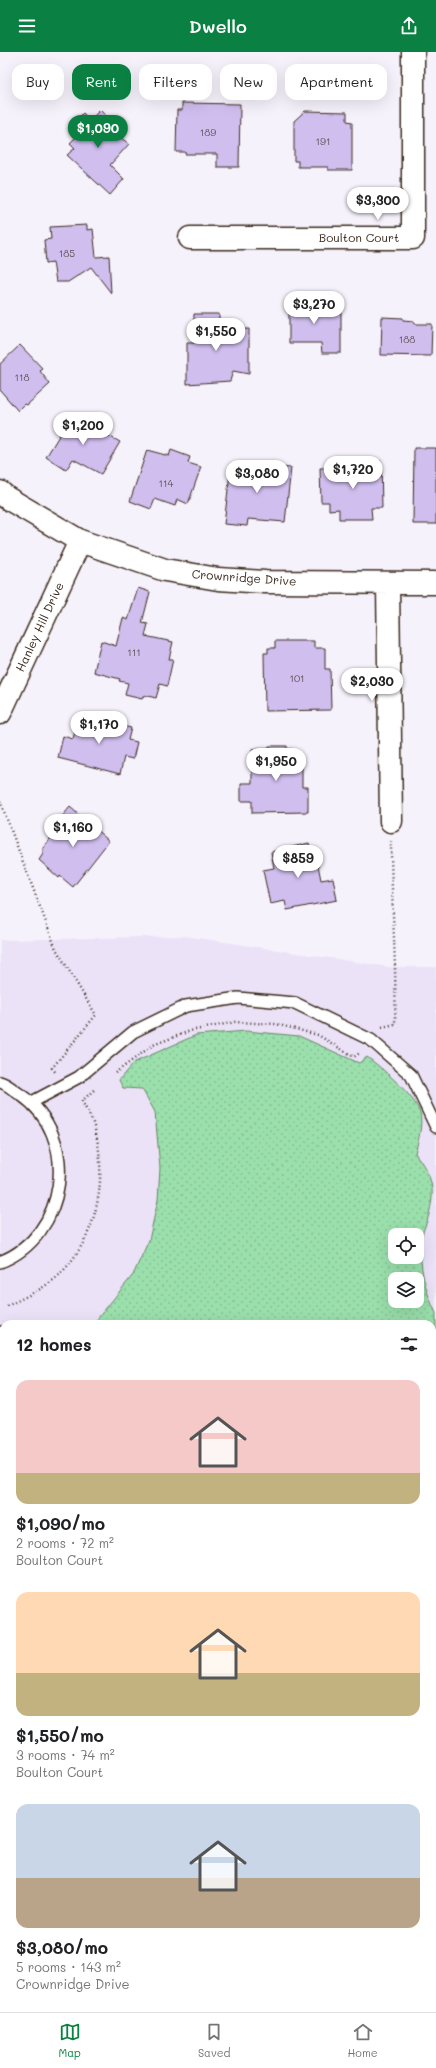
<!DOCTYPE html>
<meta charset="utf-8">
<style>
body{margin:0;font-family:Mali,sans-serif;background:#f2f2f2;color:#202124;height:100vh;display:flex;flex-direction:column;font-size:15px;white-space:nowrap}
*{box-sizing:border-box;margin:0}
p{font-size:13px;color:#757577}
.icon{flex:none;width:22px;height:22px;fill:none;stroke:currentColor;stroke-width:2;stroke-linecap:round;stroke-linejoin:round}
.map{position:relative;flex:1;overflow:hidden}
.panel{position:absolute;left:0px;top:1268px;width:436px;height:692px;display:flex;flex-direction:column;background:#fff;border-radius:12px 12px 0 0;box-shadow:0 4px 16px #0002}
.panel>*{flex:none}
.top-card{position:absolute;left:12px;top:12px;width:412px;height:36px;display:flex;gap:8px}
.tools{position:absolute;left:388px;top:1176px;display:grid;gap:8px}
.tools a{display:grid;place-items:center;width:36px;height:36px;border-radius:8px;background:#fff;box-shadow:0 4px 16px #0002;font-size:20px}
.price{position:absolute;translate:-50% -34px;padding:0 9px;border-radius:14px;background:#fff;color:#222;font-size:13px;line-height:26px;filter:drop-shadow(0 1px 2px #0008)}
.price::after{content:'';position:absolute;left:50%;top:24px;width:12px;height:9px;margin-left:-6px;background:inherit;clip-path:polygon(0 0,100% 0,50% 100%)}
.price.on{background:#0b8043;color:#fff}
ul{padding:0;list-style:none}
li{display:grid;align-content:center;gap:8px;height:212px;padding:0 16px}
li span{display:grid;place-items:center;height:124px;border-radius:12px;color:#555}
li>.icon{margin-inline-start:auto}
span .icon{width:72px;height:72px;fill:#fffc;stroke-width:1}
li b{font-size:17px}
h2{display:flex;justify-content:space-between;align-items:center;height:48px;padding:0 16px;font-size:17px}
.tag{padding:0 14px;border-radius:12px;background:#fff;box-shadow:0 4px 16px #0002;font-size:14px;line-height:36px}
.tag.on{background:#0b8043;color:#fff}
header{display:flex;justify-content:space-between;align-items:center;height:52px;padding:0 16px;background:#0b8043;color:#fff;font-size:18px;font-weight:600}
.tabs{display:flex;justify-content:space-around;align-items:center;height:56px;border-top:1px solid #e0e0e0;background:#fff;font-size:11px;color:#757577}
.tabs a{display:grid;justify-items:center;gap:2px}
.tabs .on{color:#0b8043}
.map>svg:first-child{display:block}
.built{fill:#ebe2f8;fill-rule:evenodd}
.grass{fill:url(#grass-dots);stroke:#6a8465;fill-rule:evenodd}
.forest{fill:url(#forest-firs);stroke:#6a8465}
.building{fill:#d0beef;stroke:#3b2a1e}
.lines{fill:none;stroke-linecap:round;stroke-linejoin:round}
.lane-casing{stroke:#3b2a1e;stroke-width:14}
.street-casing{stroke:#3b2a1e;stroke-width:25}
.path{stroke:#3b2a1e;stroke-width:2.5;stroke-dasharray:1 3;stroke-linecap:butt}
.lane{stroke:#fff;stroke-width:11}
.street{stroke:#fff;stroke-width:22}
.labels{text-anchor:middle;stroke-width:3;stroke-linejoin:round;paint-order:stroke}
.number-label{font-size:10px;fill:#604f52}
.street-label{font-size:12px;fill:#3b2a1e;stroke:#fff}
</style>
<header><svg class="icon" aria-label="menu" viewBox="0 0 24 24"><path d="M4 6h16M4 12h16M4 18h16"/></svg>Dwello<svg class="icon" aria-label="share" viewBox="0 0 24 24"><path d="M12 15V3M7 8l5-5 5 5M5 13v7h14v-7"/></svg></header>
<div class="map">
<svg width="436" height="1960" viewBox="0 0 436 1960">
<defs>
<pattern id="grass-dots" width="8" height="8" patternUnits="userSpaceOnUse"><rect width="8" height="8" fill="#9adfac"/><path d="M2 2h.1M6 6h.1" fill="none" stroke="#86c094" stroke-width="1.8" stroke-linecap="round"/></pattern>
<pattern id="forest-firs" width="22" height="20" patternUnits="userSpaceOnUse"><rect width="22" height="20" fill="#9adfac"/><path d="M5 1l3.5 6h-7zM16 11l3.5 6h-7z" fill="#86c094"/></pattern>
</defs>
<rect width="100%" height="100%" fill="#f6f2fc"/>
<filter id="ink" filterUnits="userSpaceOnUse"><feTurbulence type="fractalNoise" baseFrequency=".025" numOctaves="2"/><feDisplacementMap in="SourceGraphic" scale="8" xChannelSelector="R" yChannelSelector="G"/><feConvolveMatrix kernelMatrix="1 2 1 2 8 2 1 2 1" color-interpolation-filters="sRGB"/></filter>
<g filter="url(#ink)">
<!-- built -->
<path class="built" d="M185 884 390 915H436V1393H432V1272H4V1677L0 1680V888ZM395 1183H417V1205H395ZM395 1227H417V1249H395Z
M0 1781 4 1786V1956H146L148 1960H0Z"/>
<!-- grass -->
<path class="grass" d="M246 979 299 984 359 1011 367 1005C381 1015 416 1045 420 1061 423 1073 418 1090 415 1101 433 1126 436 1136 428 1166 426 1173 421 1182 421 1190 419 1213 425 1240 436 1261V1393H432V1272H93L133 1223 149 1188 158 1148 160 1116 155 1060 142 1037 123 1036 119 1028 133 1011 196 983ZM395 1183H417V1205H395ZM395 1227H417V1249H395Z"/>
<!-- forest -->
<path class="forest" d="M432 1393H436V1960H148L146 1956H432Z
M4 1677V1786L0 1781V1680Z"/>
<!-- building -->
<path class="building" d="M182 51 240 52 239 115H217V102H185V100H176L177 58H182Z
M100 58 124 81 120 85 129 92 110 113 124 127 110 143 67 103 75 96 70 91 78 83 70 76 83 61 90 68Z
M305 59 347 60V69L352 70V118H328V115H298V109H294V69Z
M87 173V178L93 177 96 205 109 204 111 241 91 215 68 230H56L53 210 46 211 44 188 51 187 50 175Z
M312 243V255H330L331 259H341V301H322L321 291H289V244Z
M194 262H219V278L249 277V322L233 319 230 329 187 332V291H194Z
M382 265 403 266V268L414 269V272H432L431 304 381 303Z
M20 293 43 317 40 319 50 332 27 353 25 352 18 359 0 338V312Z
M73 361 95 373 94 376 120 390 101 422 73 407 66 418 46 405Z
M414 396H436V472H413Z
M147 398 169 404 171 398 190 405 188 411 201 415 188 452 177 447 175 454 155 447 151 457 130 449Z
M364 409H381L382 456H371L372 467H339V457L329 458V450H321L320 416H364Z
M231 412 291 416 285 470 248 467 247 474 224 472Z
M138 536 150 540 142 571 148 572 145 584 173 590 169 607H173L167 634 160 632 156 646 144 643 142 647 125 643 128 631 119 629 120 627 94 620 101 589 116 594 123 566 128 568Z
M275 589H314V596H325V617H330L331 658 265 659 264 601H268V596H275Z
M79 664 131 676 128 688 137 690 133 707 124 705 120 722 58 706 63 684 73 687Z
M269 694H287V697H292L302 708V735H308V760L252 761V749H241V731H252V697H268Z
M70 755 109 789 73 835 60 824 59 826 39 808 43 802V796L59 775 56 772Z
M309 791 311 799 315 798 321 828 333 826 337 848 287 858 285 849 270 852 263 818 274 816 271 800Z"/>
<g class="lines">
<defs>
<path id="lane" d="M0 1030C8 1032 14 1039 21 1043 81 1084 68 1184 0 1210
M32 1050 79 1025 133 980 186 954 238 946 295 951 371 988 411 1023 436 1075
M0 1280 4 1289
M0 1617 4 1614
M0 1847 4 1852
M89 1956 92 1960"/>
<path id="street" d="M190 186H413V0
M0 440 7 446 80 489 165 518 218 527 265 530 436 531
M388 532 391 769
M0 661 80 489"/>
</defs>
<!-- lane casing -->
<use href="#lane" class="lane-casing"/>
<!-- street casing -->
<use href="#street" class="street-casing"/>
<!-- path -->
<path class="path" d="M0 749 56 897 96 963 52 1016 56 1021
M382 975 395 972C397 912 391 850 391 789
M115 1021 153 993 190 979 235 970 276 972 318 983 354 1005 361 1000
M7 1254C25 1245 44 1237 59 1223 99 1184 109 1123 93 1071 90 1063 85 1056 82 1049L96 1036"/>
<!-- lane -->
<use href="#lane" class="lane"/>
<!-- street -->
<use href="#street" class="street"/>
</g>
</g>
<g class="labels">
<!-- number labels -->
<g class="number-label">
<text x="208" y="84">189</text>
<text x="323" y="93">191</text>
<text x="67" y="205">185</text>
<text x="407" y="291">188</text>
<text x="22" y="329">118</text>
<text x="166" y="435">114</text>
<text x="134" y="604">111</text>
<text x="297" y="630">101</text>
</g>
<!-- street labels -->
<g class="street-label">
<text x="359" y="190">Boulton Court</text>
<text transform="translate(244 526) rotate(4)" y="4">Crownridge Drive</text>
<text transform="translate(40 575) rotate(-65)" y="4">Hanley Hill Drive</text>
</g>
</g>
</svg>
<div class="tools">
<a><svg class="icon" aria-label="locate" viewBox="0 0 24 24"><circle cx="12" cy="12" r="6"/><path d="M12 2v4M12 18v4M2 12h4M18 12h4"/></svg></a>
<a><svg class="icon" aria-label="layers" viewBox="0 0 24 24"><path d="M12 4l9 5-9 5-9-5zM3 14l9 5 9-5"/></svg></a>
</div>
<b class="price on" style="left:98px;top:97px">$1,090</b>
<b class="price" style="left:378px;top:169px">$3,300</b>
<b class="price" style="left:314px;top:273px">$3,270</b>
<b class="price" style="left:216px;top:300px">$1,550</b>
<b class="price" style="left:83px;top:394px">$1,200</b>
<b class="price" style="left:353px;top:438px">$1,720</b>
<b class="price" style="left:257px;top:442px">$3,080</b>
<b class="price" style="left:372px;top:650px">$2,030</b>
<b class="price" style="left:99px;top:693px">$1,170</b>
<b class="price" style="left:276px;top:730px">$1,950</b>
<b class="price" style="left:73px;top:796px">$1,160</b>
<b class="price" style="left:298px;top:827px">$859</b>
<div class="top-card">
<a class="tag">Buy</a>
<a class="tag on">Rent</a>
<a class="tag">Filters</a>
<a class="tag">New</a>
<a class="tag">Apartment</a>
</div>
<section class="panel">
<h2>12 homes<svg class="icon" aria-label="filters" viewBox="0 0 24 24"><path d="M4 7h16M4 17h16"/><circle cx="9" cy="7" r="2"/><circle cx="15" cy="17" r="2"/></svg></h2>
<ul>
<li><span style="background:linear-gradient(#f6c9c9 75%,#c2b280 0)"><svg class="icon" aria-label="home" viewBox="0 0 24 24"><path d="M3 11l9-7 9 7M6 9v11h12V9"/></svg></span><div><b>$1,090/mo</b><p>2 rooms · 72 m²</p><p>Boulton Court</p></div></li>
<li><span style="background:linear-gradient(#ffd9b3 65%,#c2b280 0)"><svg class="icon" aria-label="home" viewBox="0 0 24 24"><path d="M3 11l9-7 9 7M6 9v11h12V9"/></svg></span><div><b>$1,550/mo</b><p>3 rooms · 74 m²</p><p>Boulton Court</p></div></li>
<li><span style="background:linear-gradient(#c9d6e8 60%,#b9a48a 0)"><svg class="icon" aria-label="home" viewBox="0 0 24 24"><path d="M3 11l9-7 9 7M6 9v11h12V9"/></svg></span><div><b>$3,080/mo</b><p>5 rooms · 143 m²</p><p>Crownridge Drive</p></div></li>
</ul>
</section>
</div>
<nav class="tabs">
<a class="on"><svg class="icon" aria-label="map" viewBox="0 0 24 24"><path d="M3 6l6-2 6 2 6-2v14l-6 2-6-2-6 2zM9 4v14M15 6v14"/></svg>Map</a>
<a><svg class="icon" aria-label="saved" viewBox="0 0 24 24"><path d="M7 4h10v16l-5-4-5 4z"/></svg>Saved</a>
<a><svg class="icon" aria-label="home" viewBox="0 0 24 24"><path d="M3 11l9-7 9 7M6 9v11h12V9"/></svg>Home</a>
</nav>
